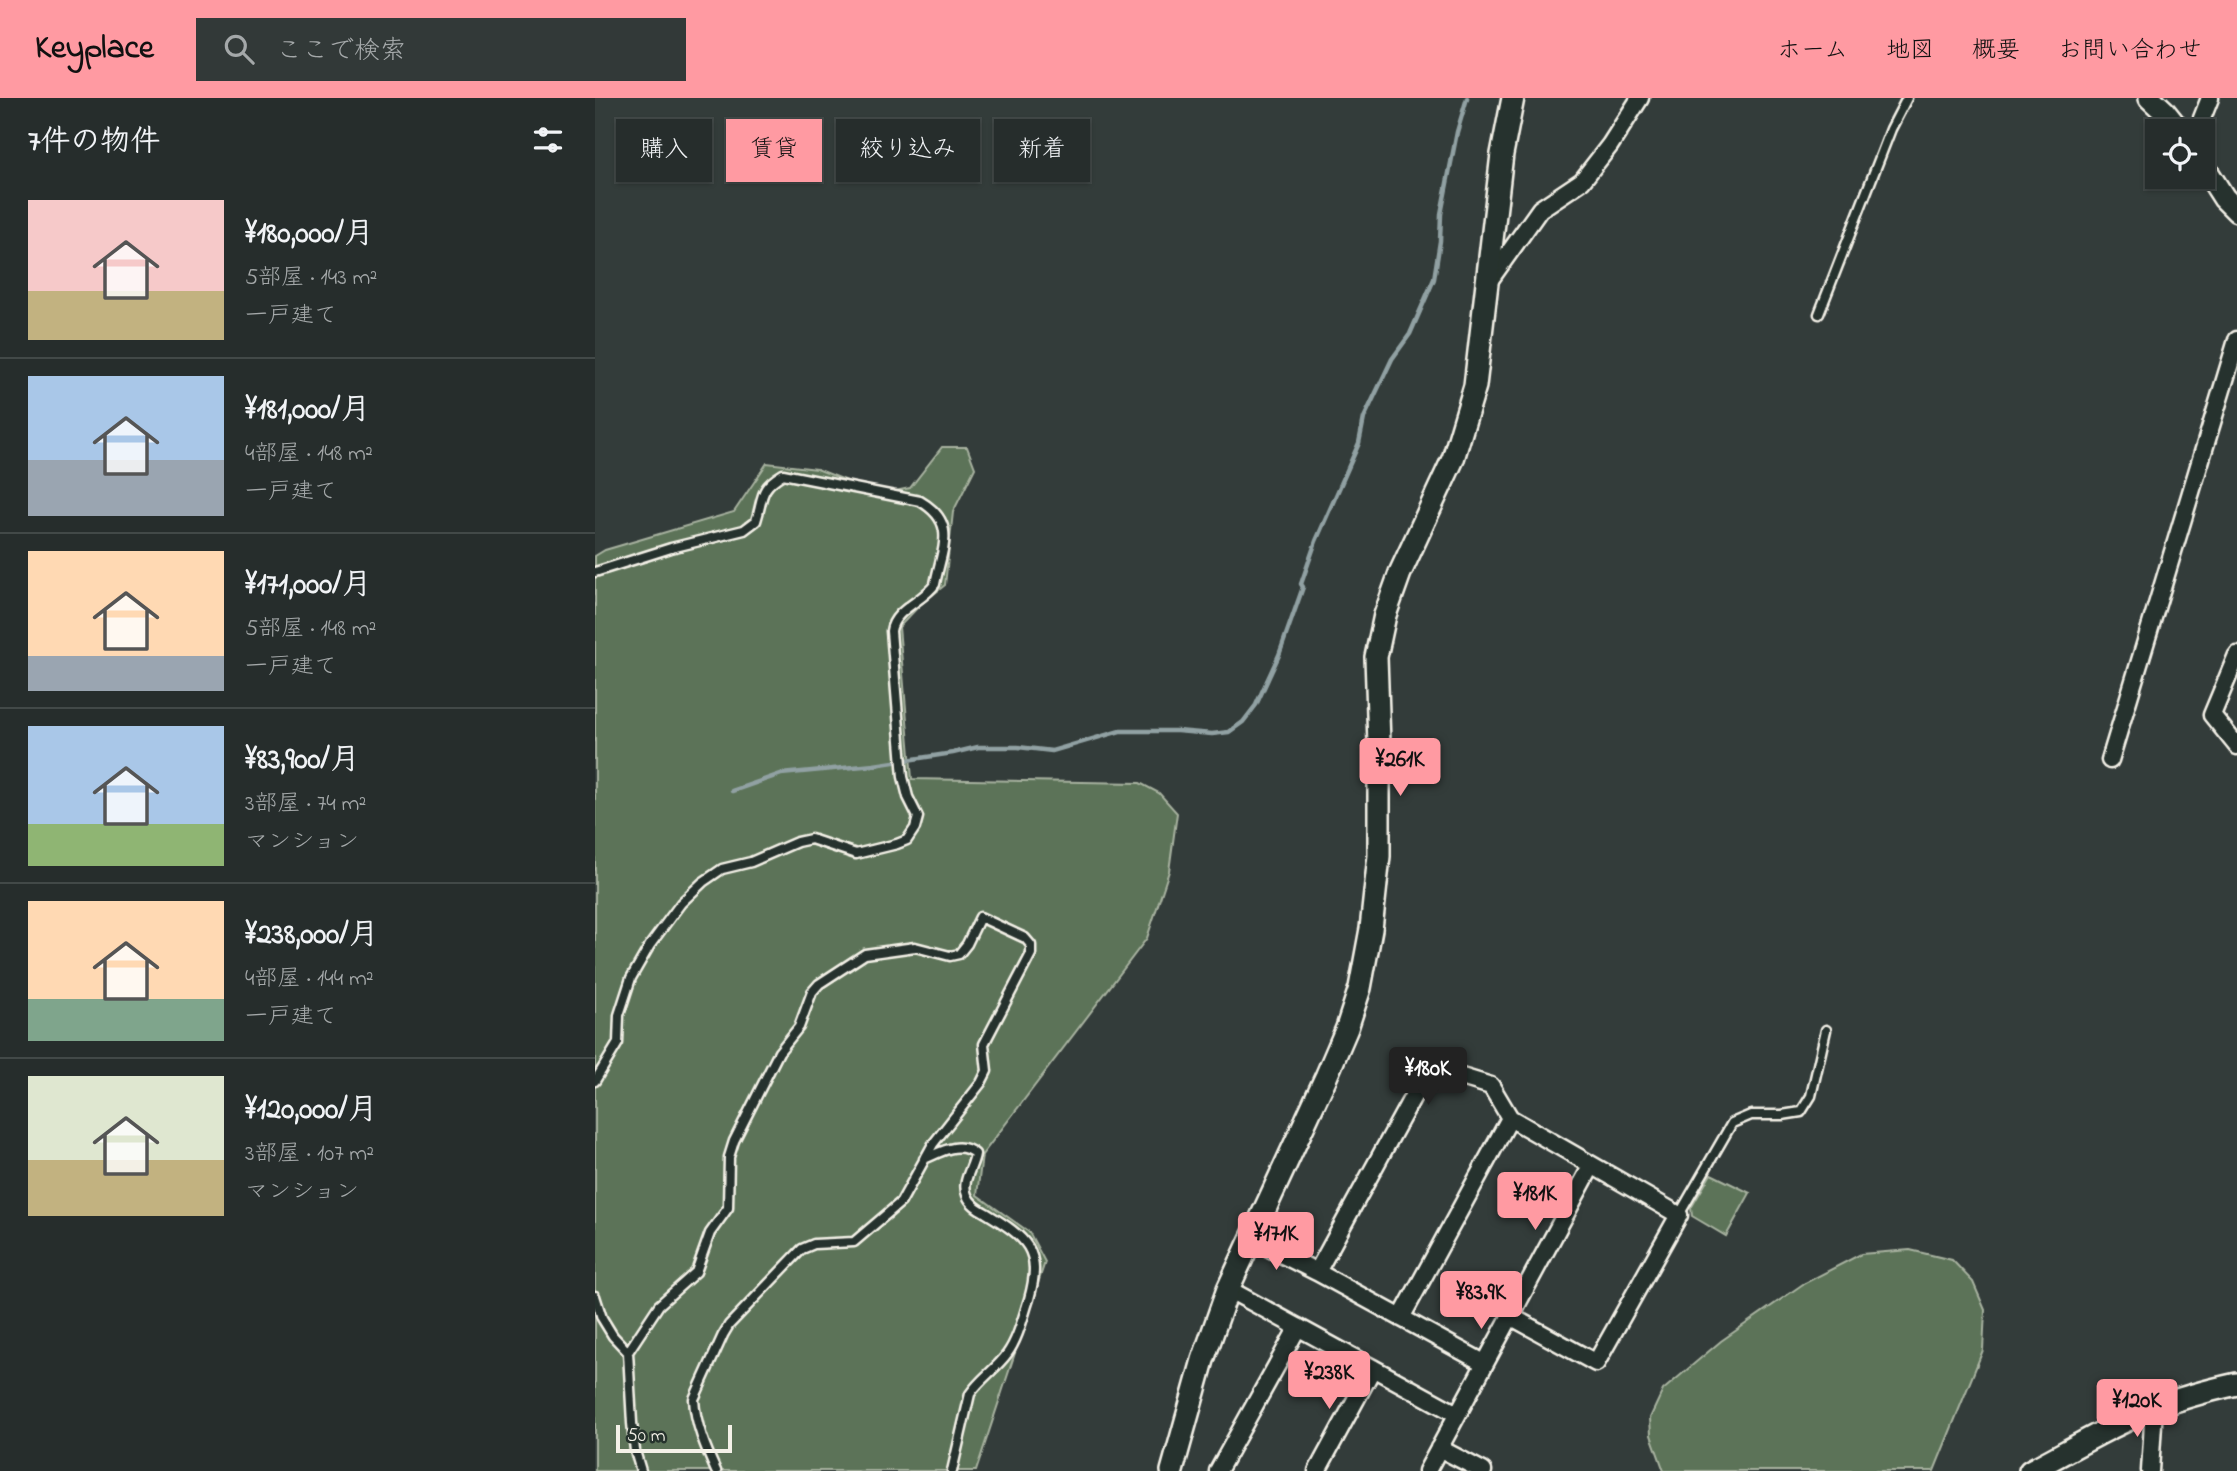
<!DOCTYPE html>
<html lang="ja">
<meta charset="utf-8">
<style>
body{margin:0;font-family:"Indie Flower","Klee One",sans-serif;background:#323938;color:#f1f3f6;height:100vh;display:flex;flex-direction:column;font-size:26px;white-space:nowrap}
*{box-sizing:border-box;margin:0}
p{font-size:23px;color:#a4a8a9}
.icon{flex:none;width:38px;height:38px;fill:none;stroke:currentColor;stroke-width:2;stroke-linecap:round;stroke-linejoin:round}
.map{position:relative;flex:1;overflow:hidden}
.panel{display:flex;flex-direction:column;background:#262d2c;width:595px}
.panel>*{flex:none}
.banner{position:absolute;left:21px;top:21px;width:665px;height:63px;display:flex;gap:14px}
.tools{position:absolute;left:1550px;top:21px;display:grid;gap:14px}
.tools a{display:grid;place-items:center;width:70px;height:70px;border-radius:0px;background:#262d2c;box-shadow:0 2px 5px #0004,0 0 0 2px #424948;font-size:35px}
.scale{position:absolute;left:21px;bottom:18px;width:116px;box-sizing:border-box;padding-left:7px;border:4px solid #f4f1e8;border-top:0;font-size:19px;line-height:24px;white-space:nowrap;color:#f4f1e8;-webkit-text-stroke:5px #26332d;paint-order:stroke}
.price{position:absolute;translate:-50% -60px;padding:0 16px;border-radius:7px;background:#ff9aa2;color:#111;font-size:23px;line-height:46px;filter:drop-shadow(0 2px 4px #0008)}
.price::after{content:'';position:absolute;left:50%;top:42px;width:21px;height:16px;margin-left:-10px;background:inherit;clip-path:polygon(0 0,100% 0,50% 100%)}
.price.selected{background:#222;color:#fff}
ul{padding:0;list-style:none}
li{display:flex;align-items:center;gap:21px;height:175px;padding:0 28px}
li+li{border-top:2px solid #424948}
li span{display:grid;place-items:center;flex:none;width:196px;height:140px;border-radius:0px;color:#555}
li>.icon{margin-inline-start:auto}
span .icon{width:84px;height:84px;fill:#fffc;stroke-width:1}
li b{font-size:30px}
h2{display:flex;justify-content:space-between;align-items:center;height:84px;padding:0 28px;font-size:30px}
.tag{padding:0 24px;border-radius:0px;background:#262d2c;box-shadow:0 2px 5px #0004,0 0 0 2px #424948;font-size:24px;line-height:63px}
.tag.selected{background:#ff9aa2;color:#111}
header{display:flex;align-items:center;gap:42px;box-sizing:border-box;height:98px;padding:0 35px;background:#ff9aa2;color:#111}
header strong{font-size:33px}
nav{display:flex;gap:38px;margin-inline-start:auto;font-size:24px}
.search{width:490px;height:63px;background:#323938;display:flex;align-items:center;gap:18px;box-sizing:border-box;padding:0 24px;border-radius:0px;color:#a4a8a9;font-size:26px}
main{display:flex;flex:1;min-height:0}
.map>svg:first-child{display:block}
.green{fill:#5b7358;stroke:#a8b2a0;stroke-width:2}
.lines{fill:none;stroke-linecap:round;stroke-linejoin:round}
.stream{stroke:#91a1a3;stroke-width:4.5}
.service-casing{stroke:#f4f1e8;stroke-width:13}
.minor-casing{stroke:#f4f1e8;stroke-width:21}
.tertiary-casing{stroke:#f4f1e8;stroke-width:26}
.service{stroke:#26332d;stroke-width:8}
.minor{stroke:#26332d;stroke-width:16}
.tertiary{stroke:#26332d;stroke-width:21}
</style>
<header>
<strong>Keyplace</strong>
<div class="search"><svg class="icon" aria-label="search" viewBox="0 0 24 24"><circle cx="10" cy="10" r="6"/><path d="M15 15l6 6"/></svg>ここで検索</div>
<nav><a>ホーム</a><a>地図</a><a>概要</a><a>お問い合わせ</a></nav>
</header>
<main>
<section class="panel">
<h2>7件の物件<svg class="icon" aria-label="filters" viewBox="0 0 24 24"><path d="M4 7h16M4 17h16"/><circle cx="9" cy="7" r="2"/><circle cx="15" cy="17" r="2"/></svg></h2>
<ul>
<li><span style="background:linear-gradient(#f6c9c9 65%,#c2b280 0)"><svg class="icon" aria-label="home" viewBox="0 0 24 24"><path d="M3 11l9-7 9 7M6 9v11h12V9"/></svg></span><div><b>¥180,000/月</b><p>5部屋 · 143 m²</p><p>一戸建て</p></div></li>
<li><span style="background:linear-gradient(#a9c7e8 60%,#9aa5b1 0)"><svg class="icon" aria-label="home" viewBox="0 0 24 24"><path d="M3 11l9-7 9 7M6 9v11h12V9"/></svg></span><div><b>¥181,000/月</b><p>4部屋 · 148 m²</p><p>一戸建て</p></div></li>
<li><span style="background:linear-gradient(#ffd9b3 75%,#9aa5b1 0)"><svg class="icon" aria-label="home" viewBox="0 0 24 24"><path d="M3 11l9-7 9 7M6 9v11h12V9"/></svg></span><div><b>¥171,000/月</b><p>5部屋 · 148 m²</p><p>一戸建て</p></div></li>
<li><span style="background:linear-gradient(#a9c7e8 70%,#8fb573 0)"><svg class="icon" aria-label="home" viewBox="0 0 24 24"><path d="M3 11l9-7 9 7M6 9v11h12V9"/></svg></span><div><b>¥83,900/月</b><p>3部屋 · 74 m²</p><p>マンション</p></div></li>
<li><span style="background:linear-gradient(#ffd9b3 70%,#7fa58c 0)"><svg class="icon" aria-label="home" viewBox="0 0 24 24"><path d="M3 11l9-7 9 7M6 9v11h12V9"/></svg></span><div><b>¥238,000/月</b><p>4部屋 · 144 m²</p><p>一戸建て</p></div></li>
<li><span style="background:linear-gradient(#dfe7d0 60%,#c2b280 0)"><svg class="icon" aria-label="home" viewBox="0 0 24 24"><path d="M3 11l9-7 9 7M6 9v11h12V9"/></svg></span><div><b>¥120,000/月</b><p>3部屋 · 107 m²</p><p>マンション</p></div></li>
</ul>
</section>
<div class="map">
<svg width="1642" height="1373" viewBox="0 0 1642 1373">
<rect width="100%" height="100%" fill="#333c3a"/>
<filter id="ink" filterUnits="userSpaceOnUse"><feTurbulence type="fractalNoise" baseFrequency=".0143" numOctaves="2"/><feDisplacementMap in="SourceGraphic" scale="14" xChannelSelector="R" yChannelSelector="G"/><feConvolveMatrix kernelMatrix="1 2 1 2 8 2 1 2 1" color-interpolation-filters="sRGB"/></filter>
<g filter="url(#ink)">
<!-- green -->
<path class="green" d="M347 349H372L380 370 358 414 350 487 324 508 304 529 317 681 545 685 564 695 582 715 574 773 552 840 387 1057 382 1097 434 1134 450 1164 381 1373H0V458L10 452 139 414 172 365 222 371 285 396 315 390Z
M1116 1076 1155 1095 1131 1138 1097 1118 1096 1110Z
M1315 1152 1357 1162 1378 1184 1390 1212 1388 1252 1339 1373H1069L1056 1337 1055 1320 1068 1292 1126 1243 1208 1186 1266 1156Z"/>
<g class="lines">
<!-- stream -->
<path class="stream" d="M137 693 186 676 279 667 358 655 383 649H423L457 653 525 633H582L617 636 634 634 648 624 661 607 684 557 708 489 706 486 721 443 764 345 769 320 797 261 815 236 839 181 845 143 846 116 862 34 872 0"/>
<defs>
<path id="service" d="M1224 216 1296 31 1312 0
M0 474 76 450 149 432 161 423C169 399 163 391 188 376L325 403C363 425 347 450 340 486 329 503 299 511 296 533L308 679 313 699 323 719 320 730 312 742 302 746 261 756 216 741 202 744 156 764 127 771 108 784 86 805 55 847 36 880 24 917 23 945 0 983
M329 1061C346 1054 364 1042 380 1056 378 1070 366 1083 372 1097 375 1106 384 1111 391 1115 432 1140 448 1152 434 1201 428 1219 423 1241 412 1256 401 1271 385 1281 375 1296L357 1373
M1084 1117 1137 1025 1156 1017H1187L1206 1014 1216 998 1231 932
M0 1198 7 1220 18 1238 33 1254 37 1325 40 1353 46 1373
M33 1254 64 1207 101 1174 115 1135 133 1110 134 1059 139 1043 184 954 204 929 217 894 224 886 270 856 320 849 355 858 364 856 372 846 385 819 430 840 436 847V856L389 946 392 973 386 985 338 1046 306 1104 259 1144 219 1146 207 1151 134 1227 128 1237 99 1301C100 1325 111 1351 121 1373"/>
<path id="minor" d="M1602 33 1615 0
M894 183 945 111 987 83 1015 47 1045 0
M1642 557 1617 617 1642 648
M1515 662 1642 242
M656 1141 722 1174 889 1265
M722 1174 834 969 896 988 915 1020 1084 1117 1001 1265 915 1218
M633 1191 862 1316
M806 1220 915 1020
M844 1350 888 1373
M623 1373 703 1229
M722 1373 778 1270
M832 1373 997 1067
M1555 1373 1559 1310"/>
<path id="tertiary" d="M1555 0 1569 13 1585 33
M1608 67 1629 100 1642 113
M577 1373 608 1262 633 1191 731 979 752 930 765 890 776 831 784 758V645L781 559 790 517 805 475 858 361 880 288 907 56 918 0
M1435 1373C1477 1351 1518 1326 1563 1309 1588 1299 1615 1292 1642 1286"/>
</defs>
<!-- service casing -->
<use href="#service" class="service-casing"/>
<!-- minor casing -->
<use href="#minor" class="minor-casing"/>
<!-- tertiary casing -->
<use href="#tertiary" class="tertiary-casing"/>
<!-- service -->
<use href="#service" class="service"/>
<!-- minor -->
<use href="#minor" class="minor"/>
<!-- tertiary -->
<use href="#tertiary" class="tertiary"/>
</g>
</g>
</svg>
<div class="tools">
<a><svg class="icon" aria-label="locate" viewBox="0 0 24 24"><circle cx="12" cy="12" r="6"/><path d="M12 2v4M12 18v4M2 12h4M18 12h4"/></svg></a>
</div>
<div class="scale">50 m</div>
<b class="price" style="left:805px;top:700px">¥261K</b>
<b class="price selected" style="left:833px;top:1009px">¥180K</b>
<b class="price" style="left:940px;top:1134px">¥181K</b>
<b class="price" style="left:681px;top:1174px">¥171K</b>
<b class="price" style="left:886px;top:1233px">¥83.9K</b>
<b class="price" style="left:734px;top:1313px">¥238K</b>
<b class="price" style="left:1542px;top:1341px">¥120K</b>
<div class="banner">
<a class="tag">購入</a>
<a class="tag selected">賃貸</a>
<a class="tag">絞り込み</a>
<a class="tag">新着</a>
</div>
</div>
</main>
